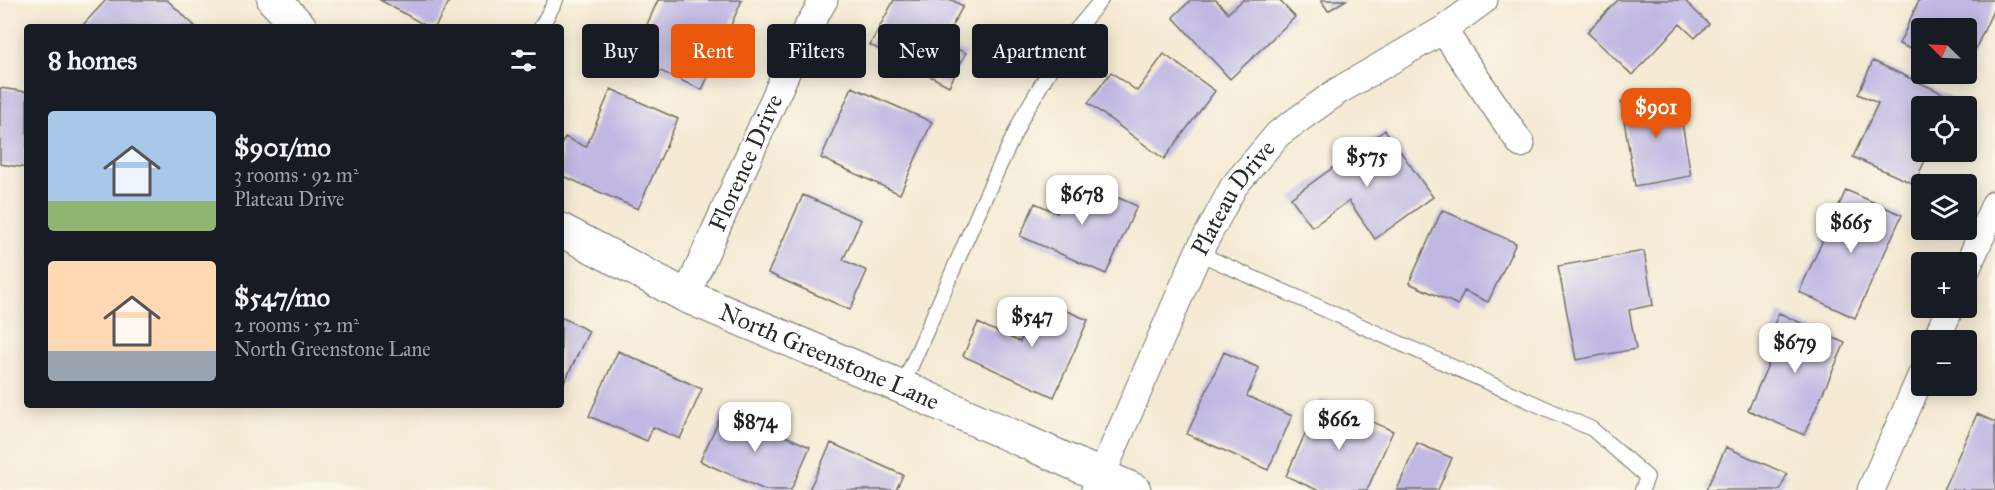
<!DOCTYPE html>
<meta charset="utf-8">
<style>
body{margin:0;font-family:"IM FELL Great Primer",serif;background:#20242c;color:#f1f3f6;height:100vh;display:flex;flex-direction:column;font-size:22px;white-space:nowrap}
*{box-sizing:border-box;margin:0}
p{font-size:20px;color:#9ea1a6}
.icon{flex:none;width:33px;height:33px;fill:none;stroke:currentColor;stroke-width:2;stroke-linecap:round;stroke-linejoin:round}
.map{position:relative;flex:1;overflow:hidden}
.drawer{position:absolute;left:24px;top:24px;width:540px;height:384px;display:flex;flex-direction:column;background:#171b24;border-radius:6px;box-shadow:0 3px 15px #0003}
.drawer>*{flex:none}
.top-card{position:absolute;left:582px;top:24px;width:570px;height:54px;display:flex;gap:12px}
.needle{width:39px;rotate:294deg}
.buttons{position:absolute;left:1911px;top:18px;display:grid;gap:12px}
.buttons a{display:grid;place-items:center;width:66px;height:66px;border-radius:6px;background:#171b24;box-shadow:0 3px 15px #0003;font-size:30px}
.price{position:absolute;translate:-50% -51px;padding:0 14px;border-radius:12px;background:#fff;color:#222;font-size:20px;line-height:39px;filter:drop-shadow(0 2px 3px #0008)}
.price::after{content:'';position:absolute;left:50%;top:36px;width:18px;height:14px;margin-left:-9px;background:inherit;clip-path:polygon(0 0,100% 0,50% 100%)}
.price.current{background:#ea580c;color:#fff}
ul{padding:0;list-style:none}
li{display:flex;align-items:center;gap:18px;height:150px;padding:0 24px}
li span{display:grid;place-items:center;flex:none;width:168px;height:120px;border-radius:6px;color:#555}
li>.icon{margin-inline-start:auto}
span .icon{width:72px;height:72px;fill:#fffc;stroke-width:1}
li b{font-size:26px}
h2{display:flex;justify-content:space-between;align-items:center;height:72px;padding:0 24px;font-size:26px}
.chip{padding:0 21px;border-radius:6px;background:#171b24;box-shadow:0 3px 15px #0003;font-size:21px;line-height:54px}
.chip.current{background:#ea580c;color:#fff}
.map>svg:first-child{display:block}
.building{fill:#c0b8e3}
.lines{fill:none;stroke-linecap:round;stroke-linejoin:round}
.service-casing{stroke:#716e66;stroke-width:16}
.minor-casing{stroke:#716e66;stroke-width:29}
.tertiary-casing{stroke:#716e66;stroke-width:35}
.service{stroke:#fff;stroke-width:14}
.minor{stroke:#fff;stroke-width:27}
.tertiary{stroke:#fff;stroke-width:33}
.labels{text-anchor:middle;stroke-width:6;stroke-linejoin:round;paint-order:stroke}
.street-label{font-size:24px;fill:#2b2b2b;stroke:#fbf7ec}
</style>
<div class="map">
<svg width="1995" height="490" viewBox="0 0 1995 490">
<rect width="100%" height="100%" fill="#fbf7ec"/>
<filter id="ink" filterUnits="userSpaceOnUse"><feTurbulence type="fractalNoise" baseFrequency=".0167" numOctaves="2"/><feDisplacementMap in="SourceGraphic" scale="12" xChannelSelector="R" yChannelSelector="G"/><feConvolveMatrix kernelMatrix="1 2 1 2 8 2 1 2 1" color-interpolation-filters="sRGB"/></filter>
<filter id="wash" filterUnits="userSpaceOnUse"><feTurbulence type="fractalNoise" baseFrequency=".008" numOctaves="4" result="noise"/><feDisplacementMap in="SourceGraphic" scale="24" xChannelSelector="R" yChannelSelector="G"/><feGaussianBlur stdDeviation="1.35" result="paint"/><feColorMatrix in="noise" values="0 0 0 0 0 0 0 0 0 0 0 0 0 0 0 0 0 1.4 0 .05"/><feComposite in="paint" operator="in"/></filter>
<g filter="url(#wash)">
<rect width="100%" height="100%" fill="#f4ead3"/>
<g id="blocks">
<!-- building -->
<path class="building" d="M106 0H167L196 27H81Z
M380 0H450L435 27H428Z
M658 0H742L702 90 632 58Z
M894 0H952L963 6 943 42 966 53 949 86 870 45Z
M1191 0H1216L1228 13 1243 0H1279L1295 17 1230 79 1173 17Z
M1321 0H1346L1328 11Z
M1618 0H1684L1709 24 1695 38 1680 24 1632 75 1587 32Z
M1919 0H1995V6L1966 70V28H1922V54L1899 44Z
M1164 54 1215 91 1164 159 1088 103 1111 72 1137 91Z
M1873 61 1953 98 1949 106H1922V152H1929L1914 184 1853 157 1878 103 1858 94Z
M852 87 932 122 900 194 821 158Z
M0 88 27 92V168L0 164Z
M611 89 678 119 638 209 561 175V145L565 137 586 147Z
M1677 93 1691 176 1635 186 1621 102Z
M1385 130 1433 197 1375 239 1349 201 1312 227 1291 198Z
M1073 178 1137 206 1106 274 1020 236 1035 203 1057 213Z
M1846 190 1902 215 1855 318 1799 292Z
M803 195 861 220 843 260 867 271 850 310 768 273Z
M1442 210 1516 243 1488 302 1464 291 1458 305 1409 283Z
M1644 251 1653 305 1629 310 1636 349 1576 360 1558 266Z
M1039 299 1088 320 1054 397 963 356 978 323 1020 342Z
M1779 313 1845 343 1804 435 1748 410 1775 349 1765 344Z
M561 317 589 331 564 383 561 382Z
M618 351 702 389 680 439 653 427 647 441 589 416Z
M1224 352 1259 368 1247 396 1292 416 1268 470 1187 434Z
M1321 399 1393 431 1367 490H1317L1286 476Z
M724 409 810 447 791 490H765L700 461Z
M1977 414 1995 422V490H1943Z
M831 443 903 475 896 490H809Z
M1417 443 1452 458 1438 490H1397Z
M1726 447 1787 474 1780 490H1706Z"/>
</g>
</g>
<g filter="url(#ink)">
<use href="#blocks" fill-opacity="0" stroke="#716e66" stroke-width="1.5"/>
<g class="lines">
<defs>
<path id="service" d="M541 27 556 0
M1198 253 1592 429 1647 477 1642 490
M902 387 986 195 1023 116 1066 42 1101 0"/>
<g id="minor">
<path d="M1443 30 1521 144"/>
<path d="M1966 270 1995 204"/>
<path id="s1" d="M686 296 802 37 824 0"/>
<path d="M1936 340 1950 308"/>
<path id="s2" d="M1095 490 1198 253 1234 186 1278 134 1338 91 1443 30 1484 0"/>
<path d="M1871 490 1922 374"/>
</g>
<g id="tertiary">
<path d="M274 0 300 27"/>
<path id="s3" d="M561 230 686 296 902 387 1134 490"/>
</g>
</defs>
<!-- service casing -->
<use href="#service" class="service-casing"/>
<!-- minor casing -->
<use href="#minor" class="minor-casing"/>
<!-- tertiary casing -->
<use href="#tertiary" class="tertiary-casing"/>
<!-- service -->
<use href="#service" class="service"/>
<!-- minor -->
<use href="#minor" class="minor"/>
<!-- tertiary -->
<use href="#tertiary" class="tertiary"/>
</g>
</g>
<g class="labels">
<!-- street labels -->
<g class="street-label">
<text dy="8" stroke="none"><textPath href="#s1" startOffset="146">Florence Drive</textPath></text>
<text dy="8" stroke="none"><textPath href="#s2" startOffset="324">Plateau Drive</textPath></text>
<text dy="8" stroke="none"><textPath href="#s3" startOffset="297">North Greenstone Lane</textPath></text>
</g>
</g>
</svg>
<div class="buttons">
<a><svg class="needle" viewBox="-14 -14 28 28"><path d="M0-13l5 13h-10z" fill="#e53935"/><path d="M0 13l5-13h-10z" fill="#9ea1a6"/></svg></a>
<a><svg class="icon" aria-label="locate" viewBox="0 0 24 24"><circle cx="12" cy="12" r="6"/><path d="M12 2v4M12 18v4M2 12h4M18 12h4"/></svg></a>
<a><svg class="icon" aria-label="layers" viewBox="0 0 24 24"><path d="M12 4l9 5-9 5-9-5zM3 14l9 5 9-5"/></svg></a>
<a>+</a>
<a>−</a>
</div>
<b class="price current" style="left:1656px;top:139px">$901</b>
<b class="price" style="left:1367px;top:188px">$575</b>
<b class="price" style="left:1082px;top:226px">$678</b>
<b class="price" style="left:1851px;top:254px">$665</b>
<b class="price" style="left:1032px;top:348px">$547</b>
<b class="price" style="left:1795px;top:374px">$679</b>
<b class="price" style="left:1339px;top:451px">$662</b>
<b class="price" style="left:755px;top:453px">$874</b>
<div class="top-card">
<a class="chip">Buy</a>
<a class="chip current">Rent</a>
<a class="chip">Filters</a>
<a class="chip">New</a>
<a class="chip">Apartment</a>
</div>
<section class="drawer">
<h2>8 homes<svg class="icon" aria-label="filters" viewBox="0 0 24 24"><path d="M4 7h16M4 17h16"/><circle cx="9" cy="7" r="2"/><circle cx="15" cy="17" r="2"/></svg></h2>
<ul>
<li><span style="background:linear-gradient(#a9c7e8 75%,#8fb573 0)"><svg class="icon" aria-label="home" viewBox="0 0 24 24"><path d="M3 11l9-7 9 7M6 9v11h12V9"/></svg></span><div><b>$901/mo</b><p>3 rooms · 92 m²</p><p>Plateau Drive</p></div></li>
<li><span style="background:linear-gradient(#ffd9b3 75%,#9aa5b1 0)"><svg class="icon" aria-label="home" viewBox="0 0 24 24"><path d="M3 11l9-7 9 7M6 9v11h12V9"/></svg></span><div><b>$547/mo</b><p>2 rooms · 52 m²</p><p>North Greenstone Lane</p></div></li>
</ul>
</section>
</div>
